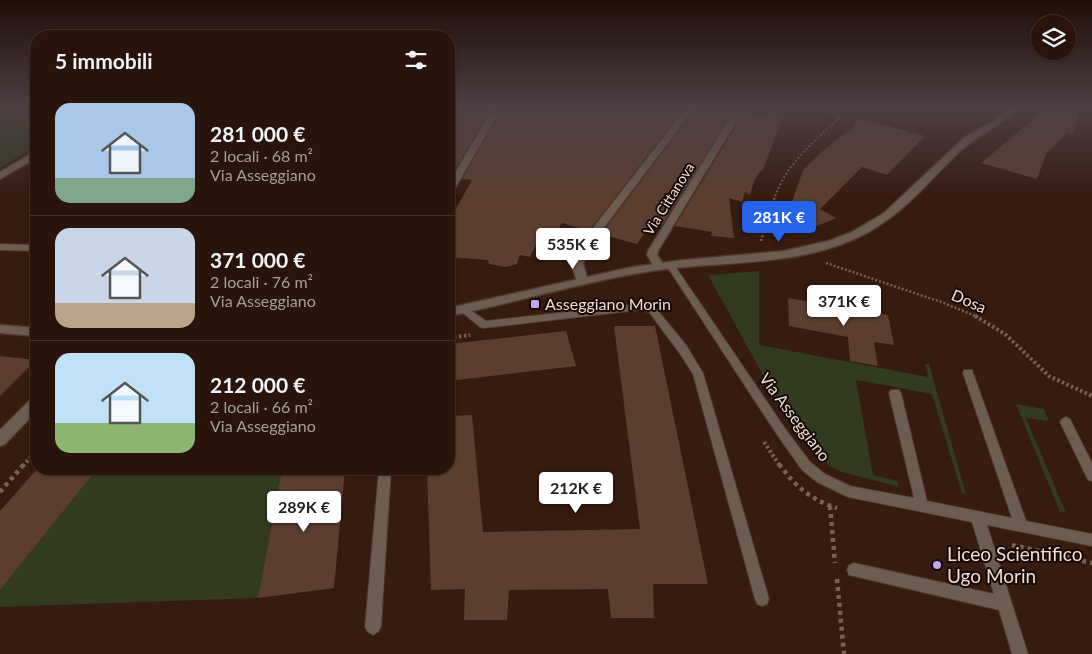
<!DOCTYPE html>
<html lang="it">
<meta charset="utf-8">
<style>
body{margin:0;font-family:Lato,sans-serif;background:#342119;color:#f1f3f6;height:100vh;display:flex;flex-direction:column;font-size:19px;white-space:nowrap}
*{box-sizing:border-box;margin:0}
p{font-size:16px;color:#a59e9d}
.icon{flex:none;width:28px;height:28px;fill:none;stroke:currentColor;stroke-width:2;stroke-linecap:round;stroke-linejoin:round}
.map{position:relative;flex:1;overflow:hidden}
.sheet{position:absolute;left:30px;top:30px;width:425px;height:445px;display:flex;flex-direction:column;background:#28140b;border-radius:20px;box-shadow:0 1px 4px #0004,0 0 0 1px #44332c}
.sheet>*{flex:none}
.controls{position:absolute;left:1031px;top:15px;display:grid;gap:10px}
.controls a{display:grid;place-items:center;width:45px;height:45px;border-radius:50%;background:#28140b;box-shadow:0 1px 4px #0004,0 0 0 1px #44332c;font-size:25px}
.price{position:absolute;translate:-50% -42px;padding:0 11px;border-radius:5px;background:#fff;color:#222;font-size:16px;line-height:32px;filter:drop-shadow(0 1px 2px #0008)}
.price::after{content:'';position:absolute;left:50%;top:30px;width:15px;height:11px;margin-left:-8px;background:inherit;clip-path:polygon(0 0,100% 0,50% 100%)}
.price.on{background:#2563eb;color:#fff}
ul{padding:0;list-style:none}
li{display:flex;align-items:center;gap:15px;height:125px;padding:0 25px}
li+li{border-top:1px solid #44332c}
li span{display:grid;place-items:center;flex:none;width:140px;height:100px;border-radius:15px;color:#555}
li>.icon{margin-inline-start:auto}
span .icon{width:60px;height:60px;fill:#fffc;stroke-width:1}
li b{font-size:21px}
h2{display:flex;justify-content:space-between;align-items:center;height:60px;padding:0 25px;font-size:21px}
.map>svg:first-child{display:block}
.green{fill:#323a20}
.building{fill:#5b3e2f}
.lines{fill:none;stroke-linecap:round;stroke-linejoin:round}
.service-casing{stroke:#50362b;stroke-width:2}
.minor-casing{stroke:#50362b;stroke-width:3}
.tertiary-casing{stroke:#50362b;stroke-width:3}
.path-far3{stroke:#796056;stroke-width:2;stroke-dasharray:2 2;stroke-linecap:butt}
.path-far2{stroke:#796056;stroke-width:2.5;stroke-dasharray:2 2;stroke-linecap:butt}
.path-far1{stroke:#796056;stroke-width:4;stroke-dasharray:2.5 2.5;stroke-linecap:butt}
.path{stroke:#796056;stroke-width:4.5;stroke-dasharray:4 4;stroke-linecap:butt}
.service{fill:#6b5d50;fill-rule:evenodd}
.minor{fill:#6b5d50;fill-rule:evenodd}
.tertiary{fill:#6b5d50;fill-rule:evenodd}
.poi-dot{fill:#c0a8f4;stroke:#150905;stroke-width:2}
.labels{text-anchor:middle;stroke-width:4;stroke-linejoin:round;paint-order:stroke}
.far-street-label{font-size:14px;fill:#f0dcd4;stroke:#150905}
.street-label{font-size:16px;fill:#f0dcd4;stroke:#150905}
.poi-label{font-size:16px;fill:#f0dcd4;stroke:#150905;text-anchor:start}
.near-poi-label{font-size:19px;fill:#f0dcd4;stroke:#150905;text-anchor:start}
</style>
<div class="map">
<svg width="1092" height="654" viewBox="0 0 1092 654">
<rect width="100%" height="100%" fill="#361b0f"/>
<!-- green -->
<path class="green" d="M0 107H36V146L0 168Z
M759 271V345L928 377 925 364H929L966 494 962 493 932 394 856 380 873 475 897 481 899 487 842 472 831 467 817 456 776 399 708 275Z
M1016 404 1044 409 1049 421 1026 418 1066 513 1060 512Z
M97 469H282L258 598 0 607V590Z"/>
<!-- building -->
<path class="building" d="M449 107H492L450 178H449Z
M504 107 580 111 581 107H685L589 231 562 223 554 236 542 233 530 257 520 255 517 264 506 267 489 264 488 260 449 257V221L472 180 462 179Z
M697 107H719L763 115 773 107H787L762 172 760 171 754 181 750 195 745 192 742 202 729 198 734 238 711 236 712 232 675 226 739 121 738 118 731 116 662 225 650 224 637 244 601 234Z
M1048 107H1081L1073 134 1067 133 1046 154 1037 179 981 163Z
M858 118 925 136 887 175 862 167 820 209 836 218 810 229 787 216 803 170 825 149 852 128Z
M788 298 888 315 894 345 874 342 878 366 850 361 848 337 789 326Z
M614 326H655L708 584H653L654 618H611L608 589 509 590 507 620H464L465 589 431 590 427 469H449V416L472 415 483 532 640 529Z
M566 331 576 366 449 381V344Z
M0 356 36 360 0 396Z
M37 469H97L0 590V511Z
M282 469H345L334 588 258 598Z"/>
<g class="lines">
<defs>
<path id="service" d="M0 244 36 245V251L0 250Z
M670 262 673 263 784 427 810 462 825 474 850 486 914 498 889 393 891 390H899L901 393 927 501 1012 518 963 373 964 370H972L1026 521 1092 534V546L987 525 1028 654H1012L999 610 849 575 847 570 849 565 854 563 994 594 972 522 848 497 817 482 802 470 776 433 666 265Z
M639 304 655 307 686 345 703 373 769 599 767 604 762 606 757 604 755 599 693 374 678 351 649 312 639 310 484 328 480 327 458 309 460 307H466L486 321Z
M1066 417 1070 419 1092 463V481L1088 480 1060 422 1062 419Z
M379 469H391L381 627 378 632 373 635 368 632 365 627Z"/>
<path id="minor" d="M494 107H502L454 190 449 193V183Z
M687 107H695L593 242 583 264 588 281 582 285 578 284 571 264 583 241Z
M730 118 737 120 658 251 657 255 665 266 659 269 655 268 647 255 648 251Z
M36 151V158L0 179V172Z
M36 398V412L5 444 0 446V430L31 399Z"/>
<path id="tertiary" d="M1010 107H1018C1001 126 977 135 958 153 932 178 909 207 877 227 809 270 721 259 645 272 579 283 514 303 449 316V308L632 267 684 260 784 251 828 241 852 232 884 213 965 137 994 121Z
M0 325 36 328V336L0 333Z"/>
</defs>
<!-- service casing -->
<use href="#service" class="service-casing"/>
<!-- minor casing -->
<use href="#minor" class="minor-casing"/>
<!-- tertiary casing -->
<use href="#tertiary" class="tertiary-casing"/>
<!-- path-far3 -->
<path class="path-far3" d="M774 200C785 164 814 142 840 117L834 113 812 107"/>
<!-- path-far2 -->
<path class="path-far2" d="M761 241 774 198
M826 263 941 302 978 317"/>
<!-- path-far1 -->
<path class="path-far1" d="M975 316 1005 334 1049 376 1092 396
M449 338 470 335
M764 442 780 466
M23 466 36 451"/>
<!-- path -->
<path class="path" d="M779 464C795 486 811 500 837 508
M0 492 24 464
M830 506 835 563
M1012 545 1092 563
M837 579 844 654"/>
<!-- service -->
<use href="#service" class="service"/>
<!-- minor -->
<use href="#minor" class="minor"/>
<!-- tertiary -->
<use href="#tertiary" class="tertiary"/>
</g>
<!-- sky -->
<linearGradient id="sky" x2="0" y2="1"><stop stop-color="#1e0f08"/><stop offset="0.54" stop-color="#4c3f42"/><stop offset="1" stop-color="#4c3f42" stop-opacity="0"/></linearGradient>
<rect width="1092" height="198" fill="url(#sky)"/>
<!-- markers -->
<g class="poi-dot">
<rect x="530" y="299" width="10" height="10" rx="2.5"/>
<circle cx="937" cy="565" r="5"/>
</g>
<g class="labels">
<!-- far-street labels -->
<g class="far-street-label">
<text transform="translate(669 199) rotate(-58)" y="5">Via Cittanova</text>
</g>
<!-- street labels -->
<g class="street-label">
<text transform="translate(969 301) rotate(24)" y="6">Dosa</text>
<text transform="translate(795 417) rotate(53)" y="6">Via Asseggiano</text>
</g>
<!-- poi labels -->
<g class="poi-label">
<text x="545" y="310">Asseggiano Morin</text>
</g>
<!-- near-poi labels -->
<g class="near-poi-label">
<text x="947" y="561">Liceo Scientifico<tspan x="947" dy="22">Ugo Morin</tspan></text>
</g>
</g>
</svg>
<div class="controls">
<a><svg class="icon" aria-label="layers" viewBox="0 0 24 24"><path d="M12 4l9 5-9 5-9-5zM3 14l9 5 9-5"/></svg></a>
</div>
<b class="price on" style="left:779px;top:243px">281K €</b>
<b class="price" style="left:573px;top:270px">535K €</b>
<b class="price" style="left:844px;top:327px">371K €</b>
<b class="price" style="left:576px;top:514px">212K €</b>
<b class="price" style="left:304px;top:533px">289K €</b>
<section class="sheet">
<h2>5 immobili<svg class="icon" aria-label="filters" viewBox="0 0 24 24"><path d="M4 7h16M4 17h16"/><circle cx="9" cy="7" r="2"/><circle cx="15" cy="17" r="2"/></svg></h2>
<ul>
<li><span style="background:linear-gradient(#a9c7e8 75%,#7fa58c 0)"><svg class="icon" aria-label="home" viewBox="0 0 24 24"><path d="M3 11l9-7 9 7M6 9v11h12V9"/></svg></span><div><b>281 000 €</b><p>2 locali · 68 m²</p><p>Via Asseggiano</p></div></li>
<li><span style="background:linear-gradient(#c9d6e8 75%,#b9a48a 0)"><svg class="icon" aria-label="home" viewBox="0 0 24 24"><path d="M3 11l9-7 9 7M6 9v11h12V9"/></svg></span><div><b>371 000 €</b><p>2 locali · 76 m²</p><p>Via Asseggiano</p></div></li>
<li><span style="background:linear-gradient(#bfe0f5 70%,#8fb573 0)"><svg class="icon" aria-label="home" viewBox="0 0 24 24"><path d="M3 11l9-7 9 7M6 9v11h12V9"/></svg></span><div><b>212 000 €</b><p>2 locali · 66 m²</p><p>Via Asseggiano</p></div></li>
</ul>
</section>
</div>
